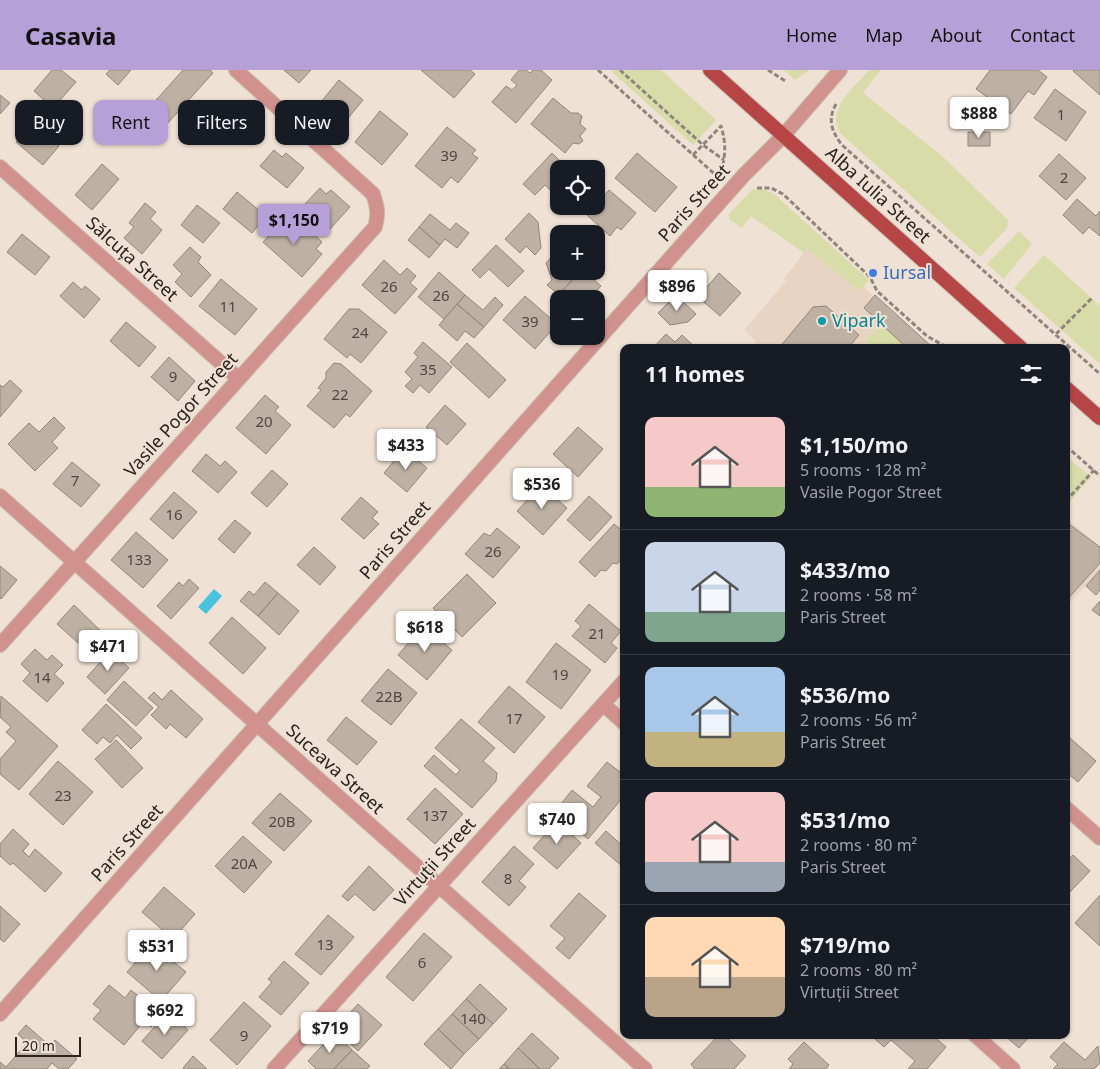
<!DOCTYPE html>
<meta charset="utf-8">
<style>
body{margin:0;font-family:"Noto Sans",sans-serif;background:#20242c;color:#f1f3f6;height:100vh;display:flex;flex-direction:column;font-size:19px;white-space:nowrap}
*{box-sizing:border-box;margin:0}
p{font-size:16px;color:#9ea1a6}
.icon{flex:none;width:28px;height:28px;fill:none;stroke:currentColor;stroke-width:2;stroke-linecap:round;stroke-linejoin:round}
.map{position:relative;flex:1;overflow:hidden}
.panel{position:absolute;left:620px;top:274px;width:450px;height:695px;display:flex;flex-direction:column;background:#171b24;border-radius:10px;box-shadow:0 1px 4px #0004}
.panel>*{flex:none}
.banner{position:absolute;left:15px;top:30px;width:475px;height:45px;display:flex;gap:10px}
.tools{position:absolute;left:550px;top:90px;display:grid;gap:10px}
.tools a{display:grid;place-items:center;width:55px;height:55px;border-radius:10px;background:#171b24;box-shadow:0 1px 4px #0004;font-size:25px}
.scale{position:absolute;left:15px;bottom:12px;width:66px;box-sizing:border-box;padding-left:5px;border:2px solid #28231e;border-top:0;font-size:14px;line-height:18px;white-space:nowrap;color:#28231e;-webkit-text-stroke:4px #efe1d4;paint-order:stroke}
.price{position:absolute;translate:-50% -42px;padding:0 11px;border-radius:5px;background:#fff;color:#222;font-size:16px;line-height:32px;filter:drop-shadow(0 1px 2px #0008)}
.price::after{content:'';position:absolute;left:50%;top:30px;width:15px;height:11px;margin-left:-8px;background:inherit;clip-path:polygon(0 0,100% 0,50% 100%)}
.price.current{background:#b6a0d8;color:#111}
ul{padding:0;list-style:none}
li{display:flex;align-items:center;gap:15px;height:125px;padding:0 25px}
li+li{border-top:1px solid #363941}
li span{display:grid;place-items:center;flex:none;width:140px;height:100px;border-radius:10px;color:#555}
li>.icon{margin-inline-start:auto}
span .icon{width:60px;height:60px;fill:#fffc;stroke-width:1}
li b{font-size:21px}
h2{display:flex;justify-content:space-between;align-items:center;height:60px;padding:0 25px;font-size:21px}
.tag{padding:0 18px;border-radius:10px;background:#171b24;box-shadow:0 1px 4px #0004;font-size:18px;line-height:45px}
.tag.current{background:#b6a0d8;color:#111}
header{display:flex;align-items:center;gap:30px;box-sizing:border-box;height:70px;padding:0 25px;background:#b6a0d8;color:#111}
header strong{font-size:24px}
nav{display:flex;gap:28px;margin-inline-start:auto;font-size:18px}
.map>svg:first-child{display:block}
.built{fill:#e8d4c2}
.green{fill:#d8dca8}
.water{fill:#49c2de}
.building{fill:#beb1a4;stroke:#92867a}
.lines{fill:none;stroke-linecap:round;stroke-linejoin:round}
.minor-casing{stroke:#cbbfb3;stroke-width:16}
.tertiary-casing{stroke:#cbbfb3;stroke-width:16}
.primary-casing{stroke:#cbbfb3;stroke-width:16}
.path{stroke:#8f857c;stroke-width:3;stroke-dasharray:5 2.5;stroke-linecap:butt}
.minor{stroke:#d1928e;stroke-width:14}
.tertiary{stroke:#d1928e;stroke-width:14}
.primary{stroke:#b64546;stroke-width:14}
.shop-dot{fill:#3f7fe0;stroke:#efe1d4;stroke-width:2}
.culture-dot{fill:#0f9aa8;stroke:#efe1d4;stroke-width:2}
.labels{text-anchor:middle;stroke-width:4;stroke-linejoin:round;paint-order:stroke}
.number-label{font-size:15px;fill:#4e4640}
.street-label{font-size:18px;fill:#28231e;stroke:#efe1d4}
.shop-label{font-size:18px;fill:#366cbe;stroke:#efe1d4;text-anchor:start}
.culture-label{font-size:18px;fill:#0d838f;stroke:#efe1d4;text-anchor:start}
</style>
<header>
<strong>Casavia</strong>
<nav><a>Home</a><a>Map</a><a>About</a><a>Contact</a></nav>
</header>
<div class="map">
<svg width="1100" height="999" viewBox="0 0 1100 999">
<rect width="100%" height="100%" fill="#efe1d4"/>
<!-- built -->
<path class="built" d="M807 179 860 220 864 217 874 227 864 238 881 254 861 278 757 277 756 271 744 260 786 211 784 209Z
M1066 448 1100 477V500L1066 537Z"/>
<!-- green -->
<path class="green" d="M613 0H661L716 50 693 75 612 2Z
M784 0H809L795 10Z
M869 0H881L863 23 942 86 1008 150 1007 158 980 187 840 63C826 39 854 18 869 0Z
M753 119 765 120 774 124 869 210 860 221 807 179 804 183 751 146 742 158 729 149V144Z
M1019 161 1032 174 1004 209 987 194Z
M1044 185 1100 236V294L1014 218Z
M881 254 907 277H871L865 272Z
M1066 386 1091 407 1066 436Z"/>
<!-- water -->
<path class="water" d="M214 519 222 526 206 544 198 537Z"/>
<!-- building -->
<path class="building" d="M52 0H61L76 12 53 38 34 21Z
M110 0H131L118 15 106 4Z
M183 0H210L213 3 167 54 149 38Z
M284 0H311L299 13Z
M421 0H470L475 4 454 28Z
M519 0H526L530 3 533 0H541L552 10 516 53 492 32 506 16 512 20 517 15 511 10Z
M990 0H1038L1047 7 1034 25 1028 21 1011 44 976 19Z
M1074 0H1100V25L1073 1Z
M339 10 363 30 344 53 320 33Z
M1055 19 1086 42 1066 71 1034 48Z
M0 25 10 33 0 44Z
M553 28 571 43H578L582 46 580 54 586 59 580 66 583 71 579 74 573 73 565 83 531 54Z
M223 34 232 43 236 39 254 56 237 75 219 59 210 68 200 59Z
M380 41 408 64 382 95 355 72Z
M32 53 59 76 43 95 16 72Z
M447 57 476 80 472 84 478 88 458 113 451 107 442 118 415 96Z
M968 62H990V76H968Z
M274 80 282 87 286 83 304 98 287 118 260 96Z
M552 83 568 99H559V128L545 115 535 125 523 114Z
M637 83 677 117 655 142 615 108Z
M1059 84 1086 108 1066 130 1039 106Z
M102 94 119 109 92 140 75 125Z
M320 118 326 124 331 120 350 137 330 159 304 135Z
M609 120 636 143 621 160 617 157 610 166 587 145Z
M237 122 266 146 252 163 223 139Z
M1077 129 1096 146 1100 141V166L1089 157 1083 164 1063 145Z
M145 133 156 142 150 149 162 160 142 184 124 168 134 157 129 153Z
M197 135 220 153 203 173 181 155Z
M529 143 538 152 541 178 535 185 526 176 520 183 505 169Z
M430 144 450 160 456 153 469 163 457 178 445 169 440 175 419 157Z
M286 147 305 164 309 160 322 172 316 179 322 184 302 207 263 172Z
M419 157 440 175 429 188 408 170Z
M22 164 50 187 35 205 7 182Z
M496 175 524 201 508 217 489 199 480 208 472 200Z
M190 177 201 187 198 192 211 205 191 227 175 212 182 204 173 195Z
M559 179V201H580L559 225 547 215 552 210 546 193Z
M384 190 400 205 407 198 416 206 410 213 417 219 395 244 362 215Z
M580 201H584L601 216 591 227 586 223 580 229H563L559 225Z
M439 202 465 225 444 249 418 227Z
M719 203 741 223 720 246 698 227Z
M221 209 257 239 235 265 199 236Z
M73 212 82 220 85 216 100 229 84 248 60 226Z
M465 225 483 240 495 227 503 235 484 257 457 234Z
M676 225 696 244 688 252 670 255 658 243Z
M875 225 930 275 928 278H907L864 238Z
M525 226 557 254 535 279 503 250Z
M457 234 484 257 474 268 465 261 457 271 439 255Z
M826 236 859 265 848 278H779L813 237Z
M349 239H359L387 262 361 293 350 284 347 288 324 269Z
M126 252 156 277 139 297 110 271Z
M666 264 675 272 682 265 696 278H653Z
M423 272 452 297 429 323 420 315 413 323 405 316 412 309 405 302 418 287 414 283Z
M467 273 506 310 489 328 450 292Z
M169 287 195 311 178 331 151 307Z
M334 293 341 294 372 321 350 347 346 344 334 358 307 336 321 320 318 318 326 308V302Z
M10 310 22 321 0 347V315L3 317Z
M265 325 279 337 275 341 291 355 266 384 236 358Z
M445 335 466 354 447 375 426 357Z
M54 347 65 358 52 372 58 378 35 401 8 374 29 353 39 362Z
M578 357 603 379 578 407 553 384Z
M404 379 427 398 407 422 384 403Z
M206 384 220 396 225 391 237 402 218 423 192 401Z
M72 392 100 415 81 437 53 414Z
M272 400 288 414 267 437 251 423Z
M541 415 567 438 543 465 517 441Z
M174 422 197 442 173 469 150 449Z
M589 426 612 447 590 471 567 450Z
M361 427 378 442 372 448 379 454 364 469 341 449Z
M235 450 251 463 234 483 218 469Z
M1066 452 1100 477V493L1066 531Z
M614 454 624 462V487L617 494 613 493 606 501 601 500 595 507 579 492Z
M497 458 520 477 493 508 465 484 484 463 490 466Z
M136 462 168 490 143 518 111 490Z
M314 477 336 497 320 515 297 495Z
M0 496 17 510 1 529 0 528Z
M1100 500V520L1096 525 1086 516Z
M467 504 496 533 462 567 433 538Z
M189 509 199 518 171 549 157 536 179 512 183 516Z
M265 512 278 523 258 546 240 531 249 521 254 525Z
M278 523 299 541 279 565 258 546Z
M1100 531V546L1092 540Z
M589 534 621 561 611 573 617 578 605 593 572 566 581 556 575 551Z
M74 535 104 564 88 582 57 554Z
M232 547 266 578 243 604 209 573Z
M423 556 452 580 427 610 398 585Z
M556 573 591 600 561 639 526 612Z
M35 579 47 590 52 585 63 595 54 604 64 613 47 632 23 611 30 603 21 594Z
M110 581 129 598 105 624 87 607Z
M388 599 417 623 391 655 361 631Z
M124 611 153 638 136 656 107 630Z
M509 616 545 647 514 683 478 652Z
M171 620 203 649 186 668 170 654 166 659 151 645 159 637 148 628 154 622 162 630Z
M1 626 58 676 19 720 0 704V689L16 671 6 662 11 657 0 647Z
M106 634 142 668 131 679 117 665 110 673 103 667 97 674 82 660Z
M346 647 377 672 357 695 327 670Z
M461 649 495 678 483 691 497 703 496 711 472 738 424 696 434 685 456 705 460 700 435 678Z
M1070 668 1096 691 1078 712 1066 702V673Z
M116 670 143 698 122 718 95 689Z
M58 691 93 722 63 755 29 724Z
M607 692 624 705V726L588 769 555 742 572 720 593 737 601 727 587 716Z
M435 718 463 744 435 774 407 749Z
M280 723 312 751 284 781 252 753Z
M557 751 581 773 557 799 533 778Z
M13 759 29 774 23 781 29 787 35 779 62 803 45 822 13 793 10 795 0 786V774Z
M606 761 624 777 623 797 595 773Z
M243 766 272 792 244 823 215 796Z
M514 776 534 794 519 811 526 817 509 836 482 812Z
M1073 785 1090 801 1068 824 1066 793Z
M369 796 394 820 374 841 355 824 348 831 342 826Z
M164 817 195 844 173 869 142 842Z
M579 823 606 846 569 889 556 878 565 868 550 856Z
M1100 825V876L1075 853Z
M0 836 20 854 4 872 0 869Z
M328 845 354 867 321 905 295 884Z
M424 863 452 887 413 931 386 907Z
M152 874 186 902 161 931 127 902Z
M284 891 309 913 281 945 259 927 272 912 268 909Z
M480 914 507 939 493 954 466 929Z
M109 915 125 928 131 920 161 945 151 957 144 951 124 975 93 949 101 940 93 934Z
M466 929 493 954 479 969 452 944Z
M244 932 271 956 237 995 210 970Z
M358 934 382 955 358 981 335 959Z
M168 942 188 960 162 989 142 971Z
M452 944 479 969 464 984 438 959Z
M26 955 50 976 55 970 77 989 68 999H59L52 993 47 999H0V992L6 997 27 973 18 964Z
M438 959 464 984 451 999 424 974Z
M334 963 352 980 334 999H316L308 991Z
M532 963 559 988 549 999H540L518 978Z
M719 965H724L746 986 734 999H695L691 994Z
M879 965H932L946 977 927 999H908L915 991 891 970 884 977 875 969Z
M1004 965H1031L1019 978Z
M804 972 829 995 826 999H789L793 994 788 989Z
M1064 972 1085 990 1098 976 1100 993 1094 999H1053L1058 994 1050 987Z
M518 978 540 999H510L504 994Z
M352 980 370 996 367 999H334Z
M193 986 207 999H184L183 998Z
M504 994 510 999H499Z"/>
<g class="lines">
<defs>
<path id="minor" d="M0 97 239 309
M0 426 645 999
M0 575 375 157C379 144 377 136 373 124L236 0
M603 634 624 653
M1066 738 1100 768
M975 965 1013 999
M274 999 624 611"/>
<path id="tertiary" d="M0 944 743 106 783 66 840 0"/>
<path id="primary" d="M710 0 1021 278
M1066 318 1100 348"/>
</defs>
<!-- minor casing -->
<use href="#minor" class="minor-casing"/>
<!-- tertiary casing -->
<use href="#tertiary" class="tertiary-casing"/>
<!-- primary casing -->
<use href="#primary" class="primary-casing"/>
<!-- path -->
<path class="path" d="M598 0 719 108
M620 0 703 75 724 90
M768 0 787 12
M836 34C827 50 832 62 842 75L1100 304
M693 85 721 56C726 73 726 85 721 102
M757 118H771L783 124 870 207 877 221 927 266 948 278
M1056 264 1092 228
M1066 376 1100 406
M1066 384 1070 379
M1066 431 1094 400"/>
<!-- minor -->
<use href="#minor" class="minor"/>
<!-- tertiary -->
<use href="#tertiary" class="tertiary"/>
<!-- primary -->
<use href="#primary" class="primary"/>
</g>
<!-- markers -->
<circle class="shop-dot" cx="873" cy="203" r="5"/>
<circle class="culture-dot" cx="822" cy="251" r="5"/>
<g class="labels">
<!-- number labels -->
<g class="number-label">
<text x="1061" y="50">1</text>
<text x="449" y="91">39</text>
<text x="1064" y="113">2</text>
<text x="389" y="222">26</text>
<text x="441" y="231">26</text>
<text x="228" y="242">11</text>
<text x="530" y="257">39</text>
<text x="360" y="268">24</text>
<text x="428" y="305">35</text>
<text x="173" y="312">9</text>
<text x="340" y="330">22</text>
<text x="264" y="357">20</text>
<text x="75" y="416">7</text>
<text x="174" y="450">16</text>
<text x="493" y="487">26</text>
<text x="139" y="495">133</text>
<text x="597" y="569">21</text>
<text x="560" y="610">19</text>
<text x="42" y="613">14</text>
<text x="389" y="632">22B</text>
<text x="514" y="654">17</text>
<text x="63" y="731">23</text>
<text x="435" y="751">137</text>
<text x="282" y="757">20B</text>
<text x="244" y="799">20A</text>
<text x="508" y="814">8</text>
<text x="325" y="880">13</text>
<text x="422" y="898">6</text>
<text x="473" y="954">140</text>
<text x="244" y="971">9</text>
</g>
<!-- street labels -->
<g class="street-label">
<text transform="translate(878 125) rotate(42)" y="6">Alba Iulia Street</text>
<text transform="translate(694 133) rotate(-48)" y="6">Paris Street</text>
<text transform="translate(132 189) rotate(42)" y="6">Sălcuța Street</text>
<text transform="translate(181 345) rotate(-48)" y="6">Vasile Pogor Street</text>
<text transform="translate(395 470) rotate(-49)" y="6">Paris Street</text>
<text transform="translate(335 699) rotate(42)" y="6">Suceava Street</text>
<text transform="translate(127 773) rotate(-48)" y="6">Paris Street</text>
<text transform="translate(435 792) rotate(-48)" y="6">Virtuții Street</text>
</g>
<!-- shop labels -->
<g class="shop-label">
<text x="883" y="209">Iursal</text>
</g>
<!-- culture labels -->
<g class="culture-label">
<text x="832" y="257">Vipark</text>
</g>
</g>
</svg>
<div class="tools">
<a><svg class="icon" aria-label="locate" viewBox="0 0 24 24"><circle cx="12" cy="12" r="6"/><path d="M12 2v4M12 18v4M2 12h4M18 12h4"/></svg></a>
<a>+</a>
<a>−</a>
</div>
<div class="scale">20 m</div>
<b class="price" style="left:979px;top:69px">$888</b>
<b class="price current" style="left:294px;top:176px">$1,150</b>
<b class="price" style="left:677px;top:242px">$896</b>
<b class="price" style="left:406px;top:401px">$433</b>
<b class="price" style="left:542px;top:440px">$536</b>
<b class="price" style="left:425px;top:583px">$618</b>
<b class="price" style="left:108px;top:602px">$471</b>
<b class="price" style="left:557px;top:775px">$740</b>
<b class="price" style="left:157px;top:902px">$531</b>
<b class="price" style="left:165px;top:966px">$692</b>
<b class="price" style="left:330px;top:984px">$719</b>
<div class="banner">
<a class="tag">Buy</a>
<a class="tag current">Rent</a>
<a class="tag">Filters</a>
<a class="tag">New</a>
</div>
<section class="panel">
<h2>11 homes<svg class="icon" aria-label="filters" viewBox="0 0 24 24"><path d="M4 7h16M4 17h16"/><circle cx="9" cy="7" r="2"/><circle cx="15" cy="17" r="2"/></svg></h2>
<ul>
<li><span style="background:linear-gradient(#f6c9c9 70%,#8fb573 0)"><svg class="icon" aria-label="home" viewBox="0 0 24 24"><path d="M3 11l9-7 9 7M6 9v11h12V9"/></svg></span><div><b>$1,150/mo</b><p>5 rooms · 128 m²</p><p>Vasile Pogor Street</p></div></li>
<li><span style="background:linear-gradient(#c9d6e8 70%,#7fa58c 0)"><svg class="icon" aria-label="home" viewBox="0 0 24 24"><path d="M3 11l9-7 9 7M6 9v11h12V9"/></svg></span><div><b>$433/mo</b><p>2 rooms · 58 m²</p><p>Paris Street</p></div></li>
<li><span style="background:linear-gradient(#a9c7e8 65%,#c2b280 0)"><svg class="icon" aria-label="home" viewBox="0 0 24 24"><path d="M3 11l9-7 9 7M6 9v11h12V9"/></svg></span><div><b>$536/mo</b><p>2 rooms · 56 m²</p><p>Paris Street</p></div></li>
<li><span style="background:linear-gradient(#f6c9c9 70%,#9aa5b1 0)"><svg class="icon" aria-label="home" viewBox="0 0 24 24"><path d="M3 11l9-7 9 7M6 9v11h12V9"/></svg></span><div><b>$531/mo</b><p>2 rooms · 80 m²</p><p>Paris Street</p></div></li>
<li><span style="background:linear-gradient(#ffd9b3 60%,#b9a48a 0)"><svg class="icon" aria-label="home" viewBox="0 0 24 24"><path d="M3 11l9-7 9 7M6 9v11h12V9"/></svg></span><div><b>$719/mo</b><p>2 rooms · 80 m²</p><p>Virtuții Street</p></div></li>
</ul>
</section>
</div>
